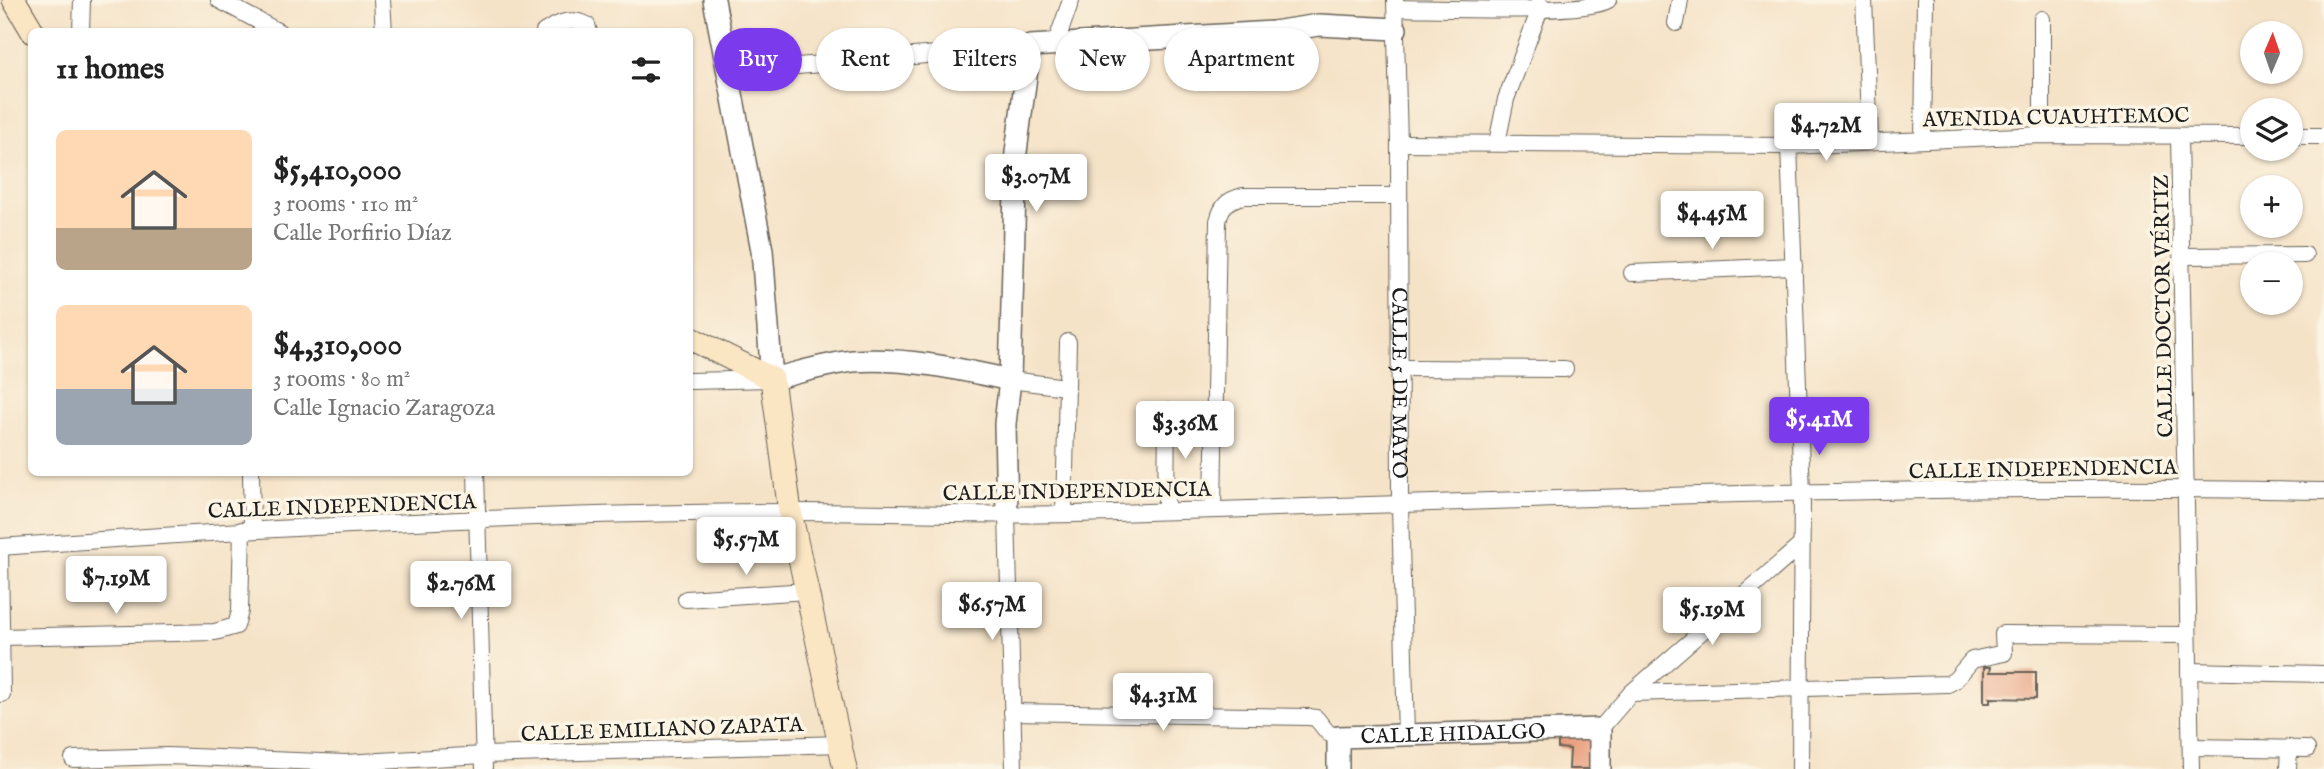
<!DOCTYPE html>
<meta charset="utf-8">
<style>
body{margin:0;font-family:"IM FELL English",serif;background:#f2f2f2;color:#222;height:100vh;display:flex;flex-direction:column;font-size:26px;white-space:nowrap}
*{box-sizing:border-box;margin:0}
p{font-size:23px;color:#767676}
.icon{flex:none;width:38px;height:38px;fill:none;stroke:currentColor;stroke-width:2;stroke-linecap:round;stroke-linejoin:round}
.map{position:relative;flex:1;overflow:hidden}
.panel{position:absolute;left:28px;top:28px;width:665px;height:448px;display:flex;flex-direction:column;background:#fff;border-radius:10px;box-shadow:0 2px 5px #0004}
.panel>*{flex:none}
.top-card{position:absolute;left:714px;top:28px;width:665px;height:63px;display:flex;gap:14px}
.needle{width:46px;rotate:2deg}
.buttons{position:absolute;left:2240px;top:21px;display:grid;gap:14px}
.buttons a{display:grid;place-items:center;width:63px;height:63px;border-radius:50%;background:#fff;box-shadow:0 2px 5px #0004;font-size:35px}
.price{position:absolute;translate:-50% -60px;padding:0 16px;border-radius:7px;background:#fff;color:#222;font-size:23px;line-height:46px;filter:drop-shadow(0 2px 4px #0008)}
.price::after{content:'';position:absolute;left:50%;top:42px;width:21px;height:16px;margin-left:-10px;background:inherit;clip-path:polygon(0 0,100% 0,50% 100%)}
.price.on{background:#7c3aed;color:#fff}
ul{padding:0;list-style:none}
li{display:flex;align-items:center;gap:21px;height:175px;padding:0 28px}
li span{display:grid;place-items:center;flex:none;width:196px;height:140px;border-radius:10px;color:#555}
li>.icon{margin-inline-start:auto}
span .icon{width:84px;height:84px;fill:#fffc;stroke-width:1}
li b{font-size:30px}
h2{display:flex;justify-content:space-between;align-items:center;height:84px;padding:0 28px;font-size:30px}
.pill{padding:0 24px;border-radius:32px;background:#fff;box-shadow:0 2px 5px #0004;font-size:24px;line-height:63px}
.pill.on{background:#7c3aed;color:#fff}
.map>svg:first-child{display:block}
.building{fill:#e89e7d}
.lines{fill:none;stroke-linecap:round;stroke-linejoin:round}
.minor-casing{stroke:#686258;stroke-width:18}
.tertiary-casing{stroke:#686258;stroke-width:24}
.secondary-casing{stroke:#686258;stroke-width:25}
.minor{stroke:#fff;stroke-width:16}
.tertiary{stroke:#fff;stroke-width:21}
.secondary{stroke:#fbe6c4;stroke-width:23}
.labels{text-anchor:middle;stroke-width:7;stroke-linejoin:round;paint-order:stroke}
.street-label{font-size:21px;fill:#1c1c1c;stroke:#fcf5e5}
</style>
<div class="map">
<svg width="2324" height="769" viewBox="0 0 2324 769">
<rect width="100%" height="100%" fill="#fcf5e5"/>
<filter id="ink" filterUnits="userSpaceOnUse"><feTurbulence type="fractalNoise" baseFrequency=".0143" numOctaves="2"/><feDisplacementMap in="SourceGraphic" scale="14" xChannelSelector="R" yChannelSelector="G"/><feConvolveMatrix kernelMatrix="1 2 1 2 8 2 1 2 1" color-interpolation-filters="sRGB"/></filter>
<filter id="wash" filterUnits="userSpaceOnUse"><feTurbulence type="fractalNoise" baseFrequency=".00686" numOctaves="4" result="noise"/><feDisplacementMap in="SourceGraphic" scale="28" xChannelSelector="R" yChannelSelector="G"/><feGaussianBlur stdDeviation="1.57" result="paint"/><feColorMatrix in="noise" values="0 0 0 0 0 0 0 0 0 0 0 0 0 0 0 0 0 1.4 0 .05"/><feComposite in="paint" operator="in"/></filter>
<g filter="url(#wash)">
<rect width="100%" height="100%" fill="#f5e3c8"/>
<g id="blocks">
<!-- building -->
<path class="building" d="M1984 667H1991L1990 672H2036V699L1990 698V703H1984Z
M1558 733 1598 734 1597 769H1569L1570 749 1558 748Z"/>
</g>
</g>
<g filter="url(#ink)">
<use href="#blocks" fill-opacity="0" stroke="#686258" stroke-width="2"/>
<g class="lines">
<defs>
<g id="minor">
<path d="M219 0 279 32"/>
<path d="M382 0 384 32"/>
<path id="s1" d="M1395 0 1399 143 1400 505 1406 736"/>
<path d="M1864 0 1870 142"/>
<path d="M1396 8C1433 8 1584 15 1608 0"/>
<path d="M2042 19V135"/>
<path d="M1676 23 1680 0"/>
<path d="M81 32 82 0"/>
<path d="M544 32C559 23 571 17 587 25L589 32"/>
<path d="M1056 43 1071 0"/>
<path d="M729 72 1030 46"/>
<path d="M2179 136 2191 769"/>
<path d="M2291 136H2324"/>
<path d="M1923 139 1925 0"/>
<path d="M1399 143 1789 146 2042 135 2252 136"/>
<path d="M1497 143 1506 99 1540 9 1539 2"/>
<path d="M1789 146 1802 493 1800 769"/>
<path d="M2183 256 2305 255"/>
<path d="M1632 273 1794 266"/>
<path d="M1401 368 1565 369"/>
<path d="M1010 380 1066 387"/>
<path d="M690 381 770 379"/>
<path d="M251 472 252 529"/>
<path d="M476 472 484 769"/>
<path d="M1213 509 1218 221C1222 206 1227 200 1243 196H1399"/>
<path d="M1166 511 1167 411"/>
<path d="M1064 514 1068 342"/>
<path d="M1007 515 1014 769"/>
<path d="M0 547C264 528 529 513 794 512 887 512 981 516 1074 514 1490 503 1908 482 2324 491"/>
<path d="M0 549 2 694"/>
<path d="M686 599 807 591"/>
<path d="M2 637 215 632 236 626 240 611 242 530"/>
<path d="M2189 671 2324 674"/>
<path d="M1631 693 1948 684 1955 680 1972 660 2004 653 2003 634 2187 635"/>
<path d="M1012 712 1309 717 1316 718 1328 733 1338 737"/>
<path d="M1600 729 1631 693 1801 545"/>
<path d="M2191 747 2307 749"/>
<path d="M73 759 167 756 345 763 484 755 840 744"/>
<path d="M2288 769 2289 748"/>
</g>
<g id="tertiary">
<path d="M714 0 762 250 772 379C798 373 826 364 853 361 905 357 959 369 1010 380"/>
<path d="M1007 515 1005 424 1010 380 1016 152 1030 46 1273 32 1319 25 1396 29"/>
<path id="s2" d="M1338 769V737L1600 729V769"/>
</g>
<path id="secondary" d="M14 0 33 32
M690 338 772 379 790 512 845 769"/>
</defs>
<!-- minor casing -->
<use href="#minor" class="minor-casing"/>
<!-- tertiary casing -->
<use href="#tertiary" class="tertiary-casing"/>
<!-- secondary casing -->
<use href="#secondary" class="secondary-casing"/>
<!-- minor -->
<use href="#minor" class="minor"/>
<!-- tertiary -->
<use href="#tertiary" class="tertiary"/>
<!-- secondary -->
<use href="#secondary" class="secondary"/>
</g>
</g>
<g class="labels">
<!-- street labels -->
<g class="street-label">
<text transform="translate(2056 117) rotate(-1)" y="7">AVENIDA CUAUHTEMOC</text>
<text transform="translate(2163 306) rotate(-91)" y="7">CALLE DOCTOR VÉRTIZ</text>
<text dy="7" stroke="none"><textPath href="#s1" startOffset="383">CALLE 5 DE MAYO</textPath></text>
<text transform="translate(2043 469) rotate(-1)" y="7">CALLE INDEPENDENCIA</text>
<text transform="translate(1077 491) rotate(-1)" y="7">CALLE INDEPENDENCIA</text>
<text transform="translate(342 506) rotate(-2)" y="7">CALLE INDEPENDENCIA</text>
<text transform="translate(662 729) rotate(-2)" y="7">CALLE EMILIANO ZAPATA</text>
<text dy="7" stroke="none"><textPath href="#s2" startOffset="147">CALLE HIDALGO</textPath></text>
</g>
</g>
</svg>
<div class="buttons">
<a><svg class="needle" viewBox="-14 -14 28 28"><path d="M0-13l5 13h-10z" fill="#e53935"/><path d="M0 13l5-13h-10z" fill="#767676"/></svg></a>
<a><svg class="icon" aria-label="layers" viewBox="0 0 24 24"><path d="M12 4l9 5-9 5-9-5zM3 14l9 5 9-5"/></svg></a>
<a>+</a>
<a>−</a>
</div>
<b class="price" style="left:1826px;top:163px">$4.72M</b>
<b class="price" style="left:1036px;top:214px">$3.07M</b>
<b class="price" style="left:1712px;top:251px">$4.45M</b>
<b class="price on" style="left:1819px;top:457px">$5.41M</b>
<b class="price" style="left:1185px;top:461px">$3.36M</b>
<b class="price" style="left:746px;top:577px">$5.57M</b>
<b class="price" style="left:116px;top:616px">$7.19M</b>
<b class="price" style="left:461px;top:621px">$2.76M</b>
<b class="price" style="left:992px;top:642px">$6.57M</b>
<b class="price" style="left:1712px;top:647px">$5.19M</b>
<b class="price" style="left:1163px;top:733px">$4.31M</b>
<div class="top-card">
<a class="pill on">Buy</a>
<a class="pill">Rent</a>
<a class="pill">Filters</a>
<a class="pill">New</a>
<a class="pill">Apartment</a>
</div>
<section class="panel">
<h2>11 homes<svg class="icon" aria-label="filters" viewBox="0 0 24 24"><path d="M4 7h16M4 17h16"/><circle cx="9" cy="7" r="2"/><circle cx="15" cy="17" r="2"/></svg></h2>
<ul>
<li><span style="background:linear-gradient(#ffd9b3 70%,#b9a48a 0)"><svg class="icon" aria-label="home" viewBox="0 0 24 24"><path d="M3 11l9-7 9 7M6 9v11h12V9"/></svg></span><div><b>$5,410,000</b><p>3 rooms · 110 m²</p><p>Calle Porfirio Díaz</p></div></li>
<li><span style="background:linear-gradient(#ffd9b3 60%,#9aa5b1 0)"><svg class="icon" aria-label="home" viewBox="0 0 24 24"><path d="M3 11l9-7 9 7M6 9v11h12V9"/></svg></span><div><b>$4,310,000</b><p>3 rooms · 80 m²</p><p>Calle Ignacio Zaragoza</p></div></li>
</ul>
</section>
</div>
